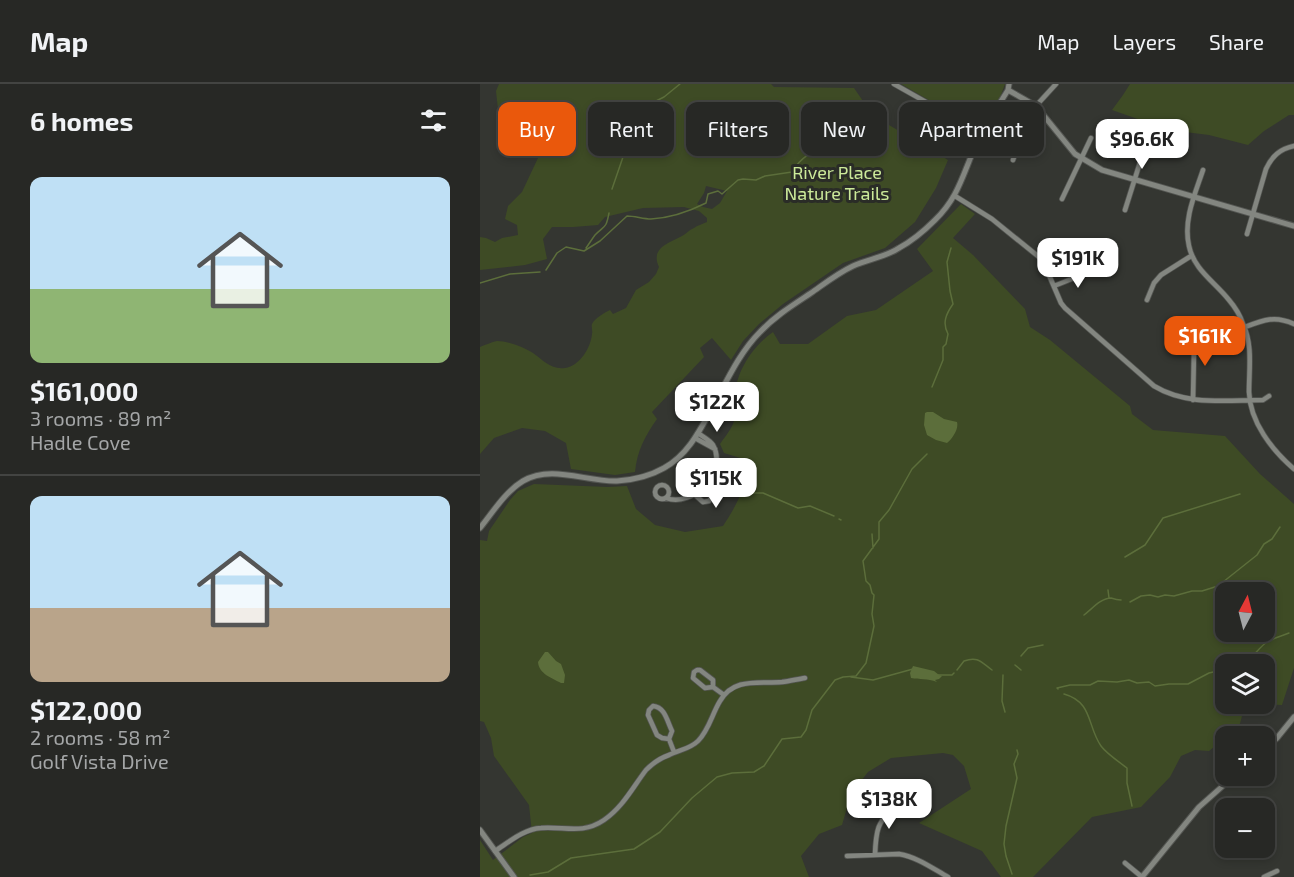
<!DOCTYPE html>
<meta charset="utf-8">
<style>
body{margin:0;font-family:"Exo 2",sans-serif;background:#2f302d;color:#f1f3f6;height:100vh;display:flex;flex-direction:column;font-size:22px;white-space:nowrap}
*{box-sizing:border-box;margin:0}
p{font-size:20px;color:#a4a6a7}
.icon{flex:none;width:33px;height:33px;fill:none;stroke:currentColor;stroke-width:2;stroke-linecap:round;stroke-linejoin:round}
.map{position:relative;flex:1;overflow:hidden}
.drawer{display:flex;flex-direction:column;background:#272825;width:480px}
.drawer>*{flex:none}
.hud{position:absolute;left:18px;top:18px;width:570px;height:54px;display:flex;gap:12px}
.needle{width:39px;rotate:7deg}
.fabs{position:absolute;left:735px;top:498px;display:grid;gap:12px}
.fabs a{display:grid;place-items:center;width:60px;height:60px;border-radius:12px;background:#272825;box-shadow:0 3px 9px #0003,0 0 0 2px #434442;font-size:30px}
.price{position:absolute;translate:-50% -51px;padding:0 14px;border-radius:12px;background:#fff;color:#222;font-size:20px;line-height:39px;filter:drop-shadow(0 2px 3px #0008)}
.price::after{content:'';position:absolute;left:50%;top:36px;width:18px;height:14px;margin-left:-9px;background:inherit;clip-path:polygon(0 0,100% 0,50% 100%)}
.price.active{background:#ea580c;color:#fff}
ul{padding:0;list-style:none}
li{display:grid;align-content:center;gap:12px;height:318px;padding:0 30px}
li+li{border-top:2px solid #434442}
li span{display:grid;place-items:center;height:186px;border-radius:12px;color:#555}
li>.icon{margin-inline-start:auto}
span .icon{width:108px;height:108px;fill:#fffc;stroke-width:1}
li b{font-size:26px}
h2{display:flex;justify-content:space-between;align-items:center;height:72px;padding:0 30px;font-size:26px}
.pill{padding:0 21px;border-radius:12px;background:#272825;box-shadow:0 3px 9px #0003,0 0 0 2px #434442;font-size:21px;line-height:54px}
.pill.active{background:#ea580c;color:#fff}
header{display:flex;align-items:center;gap:36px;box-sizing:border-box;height:84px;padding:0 30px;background:#272825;border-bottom:2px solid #434442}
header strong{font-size:28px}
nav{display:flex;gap:33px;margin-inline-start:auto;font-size:21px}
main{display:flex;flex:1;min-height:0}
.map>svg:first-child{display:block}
.green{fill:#3e4b25;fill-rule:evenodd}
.water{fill:#5c6e3b}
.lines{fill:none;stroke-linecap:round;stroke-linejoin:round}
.stream{stroke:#5c6e3b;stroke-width:1.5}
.minor-casing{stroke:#535551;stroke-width:6}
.tertiary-casing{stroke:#535551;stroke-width:7}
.minor{stroke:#838680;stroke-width:4.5}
.tertiary{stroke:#838680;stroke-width:5}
.labels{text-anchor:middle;stroke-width:6;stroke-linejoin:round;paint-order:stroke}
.park-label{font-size:18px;fill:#ccea9a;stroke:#2a2c27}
</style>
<header>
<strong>Map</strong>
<nav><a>Map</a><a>Layers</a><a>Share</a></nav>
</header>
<main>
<section class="drawer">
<h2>6 homes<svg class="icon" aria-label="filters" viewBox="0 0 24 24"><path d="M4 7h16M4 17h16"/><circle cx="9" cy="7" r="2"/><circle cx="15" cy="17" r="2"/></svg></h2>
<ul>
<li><span style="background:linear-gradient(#bfe0f5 60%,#8fb573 0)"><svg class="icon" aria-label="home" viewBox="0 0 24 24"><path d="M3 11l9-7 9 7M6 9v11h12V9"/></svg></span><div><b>$161,000</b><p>3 rooms · 89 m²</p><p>Hadle Cove</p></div></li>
<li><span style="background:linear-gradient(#bfe0f5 60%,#b9a48a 0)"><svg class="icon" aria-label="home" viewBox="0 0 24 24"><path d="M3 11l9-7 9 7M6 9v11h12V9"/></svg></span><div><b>$122,000</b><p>2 rooms · 58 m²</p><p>Golf Vista Drive</p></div></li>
</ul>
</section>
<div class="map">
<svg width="814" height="793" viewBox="0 0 814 793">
<rect width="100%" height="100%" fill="#343631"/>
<!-- green -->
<path class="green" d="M19 0H291L294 3 374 4 385 20 409 41 468 76 456 104 435 138 405 164 363 179 303 220 279 240 263 257 251 276 232 254 220 264 224 273 172 328 177 335C165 352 157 367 155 388L135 391 91 385 86 359 65 347 42 344 14 354 0 370V263C5 261 12 258 17 257 28 257 44 263 53 269 63 276 71 286 85 284 100 282 111 263 112 250 113 247 111 243 112 240 115 234 124 229 130 226L133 230 146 224 156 206 169 198 176 190 179 183C170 164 189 159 202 152 206 150 209 146 214 144 218 141 223 140 227 138V134L219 127 204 123 163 124 125 133 118 141 93 143H72L63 155 67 175 45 181 0 186V153L6 154 15 158 22 154 38 151 37 141 25 135 28 122 42 108 58 74 19 34 16 7ZM226 102 247 107 240 119 232 125 223 123 217 120 224 109Z
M421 0H525L521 11 502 42 500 44H497Z
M650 0H814V31H809L784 47 768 61 729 51 689 46 632 26 643 11Z
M481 120 495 130 473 154 493 171 545 225 550 243 570 256 650 322 652 330 673 346 745 352 780 390 814 420V584L802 621 775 620 764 625 759 643 729 667 715 666 701 672 690 693 661 723 612 733 553 793H521L502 767 439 739 491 705 484 682 473 671 463 669 411 674 388 688 371 710 362 741 339 750 321 772 329 793H0V756L13 776 43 753 52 749 49 721 14 672 11 654 4 638 0 637V456L7 457 9 447 30 416 38 407 54 400 128 403 147 402 156 425 175 441 205 448 243 442C258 419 266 404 267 376L244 369 240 360C244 354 250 347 253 340 256 333 254 320 255 312 256 287 273 262 293 248L300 260H328L367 232 396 226 453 187 437 165ZM746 508H784V548H746ZM746 580H784V620H746Z"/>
<!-- water -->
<path class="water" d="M447 328H453L464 335 477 338C479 345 472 355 467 359L456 356 447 351 444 341 445 329Z
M65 568H68L76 577 81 580 85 591 84 599H81C72 594 59 590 58 578Z
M433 582 454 587 459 591 462 592 459 595 455 596 457 598C447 594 440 596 431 594L430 589Z"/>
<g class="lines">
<!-- stream -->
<path class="stream" d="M132 105 143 73 146 68 148 59 161 40 163 28 168 21 184 13 200 0
M106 164C109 160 112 155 115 151 125 141 126 145 129 129
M66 186 77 169 86 163 104 167 120 157 147 132C155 132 163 135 171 135 190 134 208 128 226 119L228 110 238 107 242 110 258 96 263 95 276 96 285 92 312 88C323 67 352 59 370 47 380 41 390 29 398 21
M0 199 30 190 60 188
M452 303 463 276V263L466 260 468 250C462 239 466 230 473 220L470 207 467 178 471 164
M269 409H283L318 424 330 422 354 432
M359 435 361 436
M392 450 393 464
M645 473 665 461 683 434 760 410
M628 506 629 514
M650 518 661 512 670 511 678 513 685 511 694 512 712 507H722L738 502 777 471 784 460 792 455 800 443
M604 531C612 525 621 514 631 514 634 515 638 516 641 516
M541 572 548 564 563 561
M761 580C771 577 778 564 787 558 793 554 802 552 809 549
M535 581 541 586
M477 586 484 577C498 572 501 578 512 586
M458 591H472L474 589
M523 591 522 617 525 628
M371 593 393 596 433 585
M578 605 577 604 590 601H610L618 597 637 598 649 596 657 599 669 598 675 602 689 600H708L729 589 746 585
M584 610C613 618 607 642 621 662 626 669 639 678 647 684V699L652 722
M532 790 526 772 524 760 526 742 537 694 534 680 538 670 537 666
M50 791 68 788 91 774 154 765 180 748 212 714 237 693 252 689 274 688 284 682 302 655 321 653 326 646 332 626 355 596 363 593 376 592 386 579 394 542 392 530 394 511 392 509 390 501 386 497 383 477 399 455V438L409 426 432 385 447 370"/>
<defs>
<path id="minor" d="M414 0 501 49
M533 76 547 35 554 24 576 0
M723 86C715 110 703 136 709 162 714 186 735 198 749 216 755 223 760 231 763 240 773 261 769 285 769 308 770 338 792 366 814 385
M475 112 512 135 559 173 566 184 581 219 585 224 674 302C707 322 746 316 783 316L789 312
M582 115 611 54
M645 126 663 69
M767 150 786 85C792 72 800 65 814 62
M574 202 599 192 612 185
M667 216 674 199 681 191 711 172
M765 243C783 236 795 231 814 240
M708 257 714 267 713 316
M215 354 235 365
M175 408a7 7 0 1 1 14 0a7 7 0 1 1-14 0Z
M214 410 223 418 229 417C234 411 228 406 224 401
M186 414C213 424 248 388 233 361 230 356 223 353 218 349
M233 603 225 604 213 594 214 588 217 586H220L233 596V603L244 611
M189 655 182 654 177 651 168 631 169 626 173 622C185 623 187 637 192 647L189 655 194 668
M15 767C29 758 44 745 61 744 84 742 102 751 124 736 143 723 153 703 166 686 173 679 180 674 189 671 199 666 210 665 218 657 229 646 232 630 240 617 254 593 279 600 302 598 310 597 318 595 325 594
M395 771C396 743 398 741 414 719
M367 772 419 770C437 773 452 784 468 793
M645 779 662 793
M784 793 797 787"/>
<path id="tertiary" d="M528 6 556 22 595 70 622 86 814 142
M0 444C13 428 25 408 43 397 71 380 106 398 137 397 153 396 170 392 184 384 206 372 218 350 230 328 245 301 258 270 280 248 295 232 313 221 331 209 344 200 358 189 373 182 388 175 406 173 419 164 432 157 445 146 455 136 479 113 483 89 496 61 505 41 517 24 528 6L529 0
M784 665 797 654 814 633
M0 746 34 793
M662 793 719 723 754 692"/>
</defs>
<!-- minor casing -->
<use href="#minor" class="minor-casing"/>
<!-- tertiary casing -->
<use href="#tertiary" class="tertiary-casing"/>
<!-- minor -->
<use href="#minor" class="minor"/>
<!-- tertiary -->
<use href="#tertiary" class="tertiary"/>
</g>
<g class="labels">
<!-- park labels -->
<g class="park-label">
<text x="357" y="95">River Place<tspan x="357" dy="21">Nature Trails</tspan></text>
</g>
</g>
</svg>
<div class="fabs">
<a><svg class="needle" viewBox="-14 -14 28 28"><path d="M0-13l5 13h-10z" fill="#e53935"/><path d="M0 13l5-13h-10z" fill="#a4a6a7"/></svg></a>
<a><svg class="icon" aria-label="layers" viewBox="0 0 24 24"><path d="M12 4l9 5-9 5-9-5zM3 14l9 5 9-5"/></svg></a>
<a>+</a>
<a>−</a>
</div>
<b class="price" style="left:662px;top:86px">$96.6K</b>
<b class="price" style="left:598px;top:205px">$191K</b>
<b class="price active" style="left:725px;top:283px">$161K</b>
<b class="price" style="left:237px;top:349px">$122K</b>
<b class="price" style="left:236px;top:425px">$115K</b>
<b class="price" style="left:409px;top:746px">$138K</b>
<div class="hud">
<a class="pill active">Buy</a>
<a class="pill">Rent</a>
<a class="pill">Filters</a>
<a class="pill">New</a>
<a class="pill">Apartment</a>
</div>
</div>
</main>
